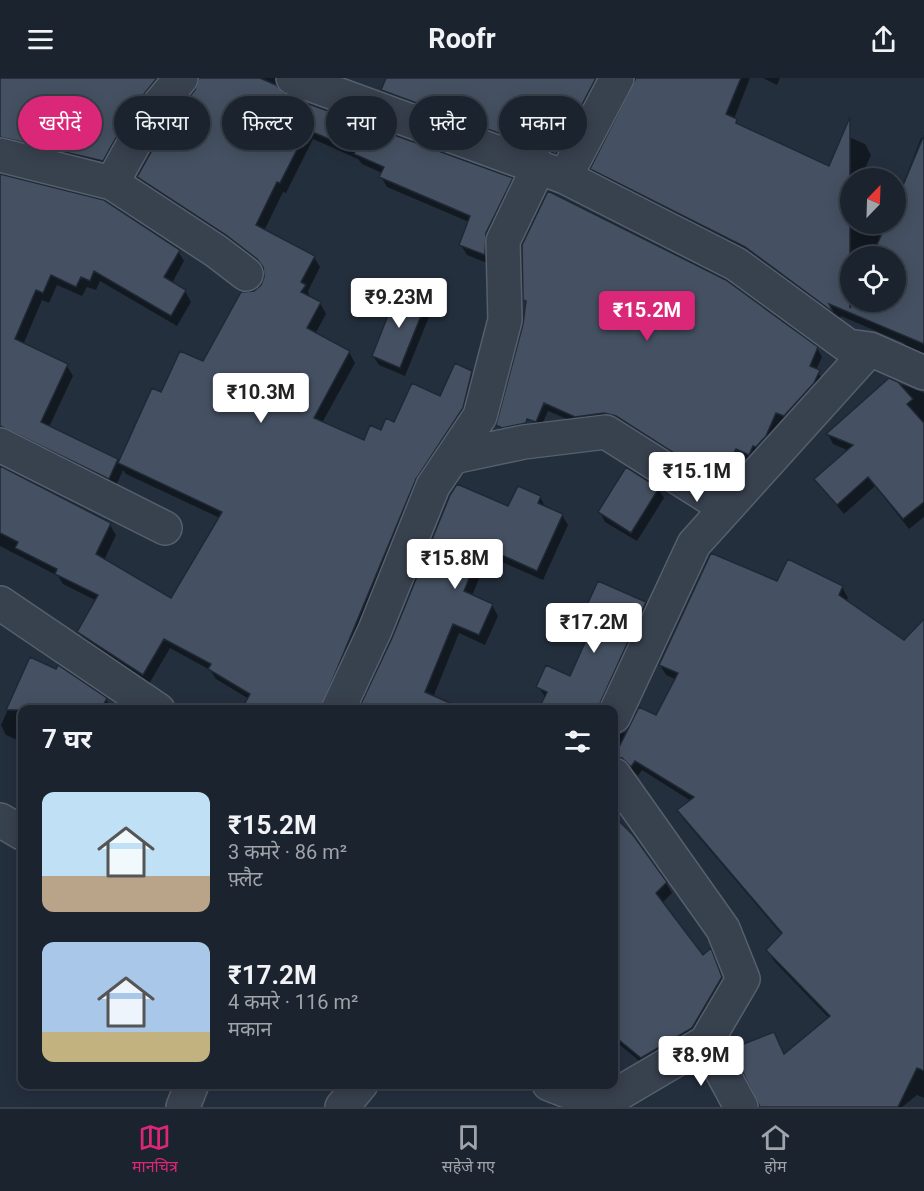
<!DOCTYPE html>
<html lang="hi">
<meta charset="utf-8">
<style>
body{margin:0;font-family:Roboto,"Noto Sans Devanagari",sans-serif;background:#282f3a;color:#f1f3f6;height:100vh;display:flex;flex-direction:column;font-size:22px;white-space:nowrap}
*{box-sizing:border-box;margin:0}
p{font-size:20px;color:#a0a4aa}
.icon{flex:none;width:33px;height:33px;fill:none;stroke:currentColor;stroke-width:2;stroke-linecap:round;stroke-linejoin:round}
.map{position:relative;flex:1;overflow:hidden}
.panel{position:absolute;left:18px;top:627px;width:600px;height:384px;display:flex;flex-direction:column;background:#1b232e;border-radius:12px;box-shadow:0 3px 15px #0003,0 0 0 2px #39404a}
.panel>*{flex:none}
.guide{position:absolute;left:18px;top:18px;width:600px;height:54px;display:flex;gap:12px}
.needle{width:39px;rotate:23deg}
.tools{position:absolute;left:840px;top:90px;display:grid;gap:12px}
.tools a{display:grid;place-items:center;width:66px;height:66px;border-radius:50%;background:#1b232e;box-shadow:0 3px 15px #0003,0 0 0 2px #39404a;font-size:30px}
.price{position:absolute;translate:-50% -51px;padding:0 14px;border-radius:6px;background:#fff;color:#222;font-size:20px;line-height:39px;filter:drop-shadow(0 2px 3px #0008)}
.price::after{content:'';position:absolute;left:50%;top:36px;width:18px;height:14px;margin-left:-9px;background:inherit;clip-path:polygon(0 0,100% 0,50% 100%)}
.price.selected{background:#db2777;color:#fff}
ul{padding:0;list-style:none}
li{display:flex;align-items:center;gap:18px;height:150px;padding:0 24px}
li span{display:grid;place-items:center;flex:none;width:168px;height:120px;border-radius:12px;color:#555}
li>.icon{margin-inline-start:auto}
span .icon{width:72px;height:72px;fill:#fffc;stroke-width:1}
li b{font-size:26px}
h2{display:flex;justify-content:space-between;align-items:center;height:72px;padding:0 24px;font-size:26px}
.chip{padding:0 21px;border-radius:27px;background:#1b232e;box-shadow:0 3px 15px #0003,0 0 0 2px #39404a;font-size:21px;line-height:54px}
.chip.selected{background:#db2777;color:#fff}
header{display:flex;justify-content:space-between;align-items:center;height:78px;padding:0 24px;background:#1b232e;font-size:27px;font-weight:700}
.tabs{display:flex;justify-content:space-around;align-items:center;height:84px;border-top:2px solid #39404a;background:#1b232e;font-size:16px;color:#a0a4aa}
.tabs a{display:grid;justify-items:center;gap:3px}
.tabs .selected{color:#db2777}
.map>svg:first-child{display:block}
.shadow{fill:#0007;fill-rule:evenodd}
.building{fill:#455162;stroke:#1f2835;stroke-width:1.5}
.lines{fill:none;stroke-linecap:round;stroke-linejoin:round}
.street-casing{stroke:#565f6c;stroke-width:36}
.street{stroke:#38414e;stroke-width:33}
</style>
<header><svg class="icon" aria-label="menu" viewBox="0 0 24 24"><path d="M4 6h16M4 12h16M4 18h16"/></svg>Roofr<svg class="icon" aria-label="share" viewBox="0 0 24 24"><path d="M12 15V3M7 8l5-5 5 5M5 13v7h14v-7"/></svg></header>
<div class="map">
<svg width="924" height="1029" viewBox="0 0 924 1029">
<rect width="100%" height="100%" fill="#242f3e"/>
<!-- shadow -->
<path class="shadow" d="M0 0H171L109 93 0 70Z
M201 0H283L279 14 286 19 512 101 518 111 490 186 467 177 461 167 469 144 387 109 381 99 382 95 362 86 358 81 313 61 286 115 283 114 264 153 314 179 320 189 308 213 310 220 320 225 326 236 315 256 349 274 355 285 322 345 364 364 440 320 471 294 477 305 328 632H247L249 621 216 601 210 592 170 570 149 606 85 565 79 554 97 523 63 506 58 498 0 468V390L110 447 116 457 104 482 171 522 220 440 126 396 123 392 115 410 0 360V98L178 173 184 183 172 205 185 213 191 224 177 248 100 203 96 212 87 209 82 218 57 207 49 225 42 222 23 267 67 288 73 298 49 349 117 382 119 386 153 312 161 316 204 285 254 215 262 208 265 192 234 168 145 109 139 99 197 12Z
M388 0H608L562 86 388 22 382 12Z
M637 0H750L734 41 741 49 830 90 844 57 865 66 871 77 861 100H850V146H896V124L921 60 924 61V282L910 275 904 265 841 238 839 243 598 101 592 91ZM850 178H896V224H850Z
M763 0H780L777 7Z
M525 221 817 270 822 279 816 292 823 302 789 346 781 342 771 367 754 384 740 378 728 401 715 394 710 402 548 333 540 351 503 356 498 347 525 247 527 226ZM533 342V345L502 351V348Z
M426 224 431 234 405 298 379 287 373 278Z
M890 302 924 315V439L909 451 875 408 844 436 816 402 849 373 833 366 828 356Z
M658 411 664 420 637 463 605 444 600 434Z
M540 419 546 430 562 437 568 447 543 502 488 478 472 518 492 527 498 538 485 567 459 555 432 622V632H361L393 560 509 430Z
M778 505 842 509 848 520 846 523 905 564 924 550V1020L917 1017 902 1029H762L784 978 829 940 774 883 768 873 782 857 685 743 679 733 691 723 642 692 638 698 630 690H614V658L626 654 639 631 657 639 677 602 666 597 660 587Z
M645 526 651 536 607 632H540L546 620 538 608 571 600 598 539 589 527Z
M31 581 106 621 111 632H22V664L6 657 1 647Z
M614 744 632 758 666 805 672 815 662 825 703 880 710 873 727 911 698 961 648 990 615 963 614 966Z"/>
<!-- building -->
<path class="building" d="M0 0H157L132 31 103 83 0 59Z
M199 0H260L276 7 287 18 513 100 486 155 485 177 459 167 470 138 379 99 384 89 354 76 356 72 307 52 280 105 277 104 256 147 315 178 301 204 306 207 301 214 321 224 307 250 350 273 314 340 364 362 370 347 381 352 386 340 394 344 412 305 440 318 455 285 472 293 463 330 416 401 320 632H241L250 616 208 591 211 586 164 561 143 597 77 554 98 517 55 496 57 491 15 470 18 464 0 455V388L111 445 96 476 171 520 222 434 118 385 152 310 161 314 180 273 203 283 241 214 254 213 261 207 264 199 263 189 257 181 226 157 137 99 164 51 195 12Z
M386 0H596L556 76 381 12Z
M636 0H741L726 36 737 41 736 45 829 88 850 39V230L853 224H896V178H872L886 146H896V124L924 57V266L829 226 833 234 745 169 590 91Z
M0 96 104 122 180 172 164 199 186 212 171 238 94 193 90 203 81 199 76 209 51 197 43 215 36 212 15 261 68 286 41 344 118 381 109 401 0 348Z
M548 113 726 202 818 269 810 288 820 292 814 305 784 338 776 335 766 358 756 369 753 368 749 377 736 371 723 393 710 386 705 395 616 338 604 335 575 339 544 325 536 344 527 341 526 345 502 350 496 347 523 246 526 223 523 222 522 167Z
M398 212 427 223 400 290 372 278Z
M889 300 898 304 913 321 907 326 924 345V424L903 441 868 399 837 427 814 401 853 367 826 356Z
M626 389 659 410 631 455 598 434Z
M457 406 508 428 518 408 541 418 538 425 563 436 537 493 482 468 464 513 493 526 479 557 453 546 425 614 466 632H368L360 628 392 560 450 417Z
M711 475 777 503 788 481 843 508 839 517 904 562 924 541V993L917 990 898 1029H760L731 971 774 954 784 976 830 938 766 872 782 855 677 732 694 719 635 683 631 689 622 680 614 679 639 629 656 637 678 595 659 587Z
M598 503 646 524 597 632H538L547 614 536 609 546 587 570 598 599 533 587 527Z
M30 579 56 591 58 587 107 620 101 632H6Z
M614 738 633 757 667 804 656 815 703 877 711 870 722 899 692 950 641 980 614 958Z"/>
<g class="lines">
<defs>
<path id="street" d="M293 0 565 99 736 186 848 268 870 271 924 295
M0 77 112 105 148 40 181 0
M565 99 617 0
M112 105 216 173 246 196
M0 367 165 450
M453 379 524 364 606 354 726 430
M0 525 158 632
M338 632 375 552 433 408 480 338 505 242 503 163 539 88
M614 638 694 466 870 271
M0 742 22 755
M706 964 741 1029
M549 1006 601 1026
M183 1029 192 1006
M342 1029 361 1006
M596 1029 706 964 743 901 723 851 614 697"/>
</defs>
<!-- street casing -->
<use href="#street" class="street-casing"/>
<!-- street -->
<use href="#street" class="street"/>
</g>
</svg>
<div class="tools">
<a><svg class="needle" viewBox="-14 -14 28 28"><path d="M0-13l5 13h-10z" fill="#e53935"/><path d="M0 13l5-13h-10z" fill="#a0a4aa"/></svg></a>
<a><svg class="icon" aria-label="locate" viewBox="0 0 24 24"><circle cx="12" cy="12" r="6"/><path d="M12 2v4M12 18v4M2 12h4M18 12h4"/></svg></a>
</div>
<b class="price" style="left:399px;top:251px">₹9.23M</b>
<b class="price selected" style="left:647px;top:264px">₹15.2M</b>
<b class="price" style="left:261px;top:346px">₹10.3M</b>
<b class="price" style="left:697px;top:425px">₹15.1M</b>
<b class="price" style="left:455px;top:512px">₹15.8M</b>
<b class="price" style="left:594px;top:576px">₹17.2M</b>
<b class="price" style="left:701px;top:1009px">₹8.9M</b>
<div class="guide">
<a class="chip selected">खरीदें</a>
<a class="chip">किराया</a>
<a class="chip">फ़िल्टर</a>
<a class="chip">नया</a>
<a class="chip">फ़्लैट</a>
<a class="chip">मकान</a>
</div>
<section class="panel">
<h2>7 घर<svg class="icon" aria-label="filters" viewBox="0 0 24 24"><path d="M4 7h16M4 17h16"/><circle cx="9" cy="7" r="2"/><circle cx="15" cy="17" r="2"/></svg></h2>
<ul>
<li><span style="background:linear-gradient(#bfe0f5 70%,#b9a48a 0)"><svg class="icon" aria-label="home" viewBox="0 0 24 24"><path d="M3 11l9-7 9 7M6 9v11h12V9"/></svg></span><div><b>₹15.2M</b><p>3 कमरे · 86 m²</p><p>फ़्लैट</p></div></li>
<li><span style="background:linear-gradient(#a9c7e8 75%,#c2b280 0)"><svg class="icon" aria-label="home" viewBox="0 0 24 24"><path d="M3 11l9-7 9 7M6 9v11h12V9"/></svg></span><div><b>₹17.2M</b><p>4 कमरे · 116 m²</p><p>मकान</p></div></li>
</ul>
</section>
</div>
<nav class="tabs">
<a class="selected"><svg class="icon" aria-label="map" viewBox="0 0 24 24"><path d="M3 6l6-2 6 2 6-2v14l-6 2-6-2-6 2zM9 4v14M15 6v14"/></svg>मानचित्र</a>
<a><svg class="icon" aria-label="saved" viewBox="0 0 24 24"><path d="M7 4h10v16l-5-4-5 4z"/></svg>सहेजे गए</a>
<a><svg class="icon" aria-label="home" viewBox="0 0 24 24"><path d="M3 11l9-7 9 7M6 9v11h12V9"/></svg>होम</a>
</nav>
